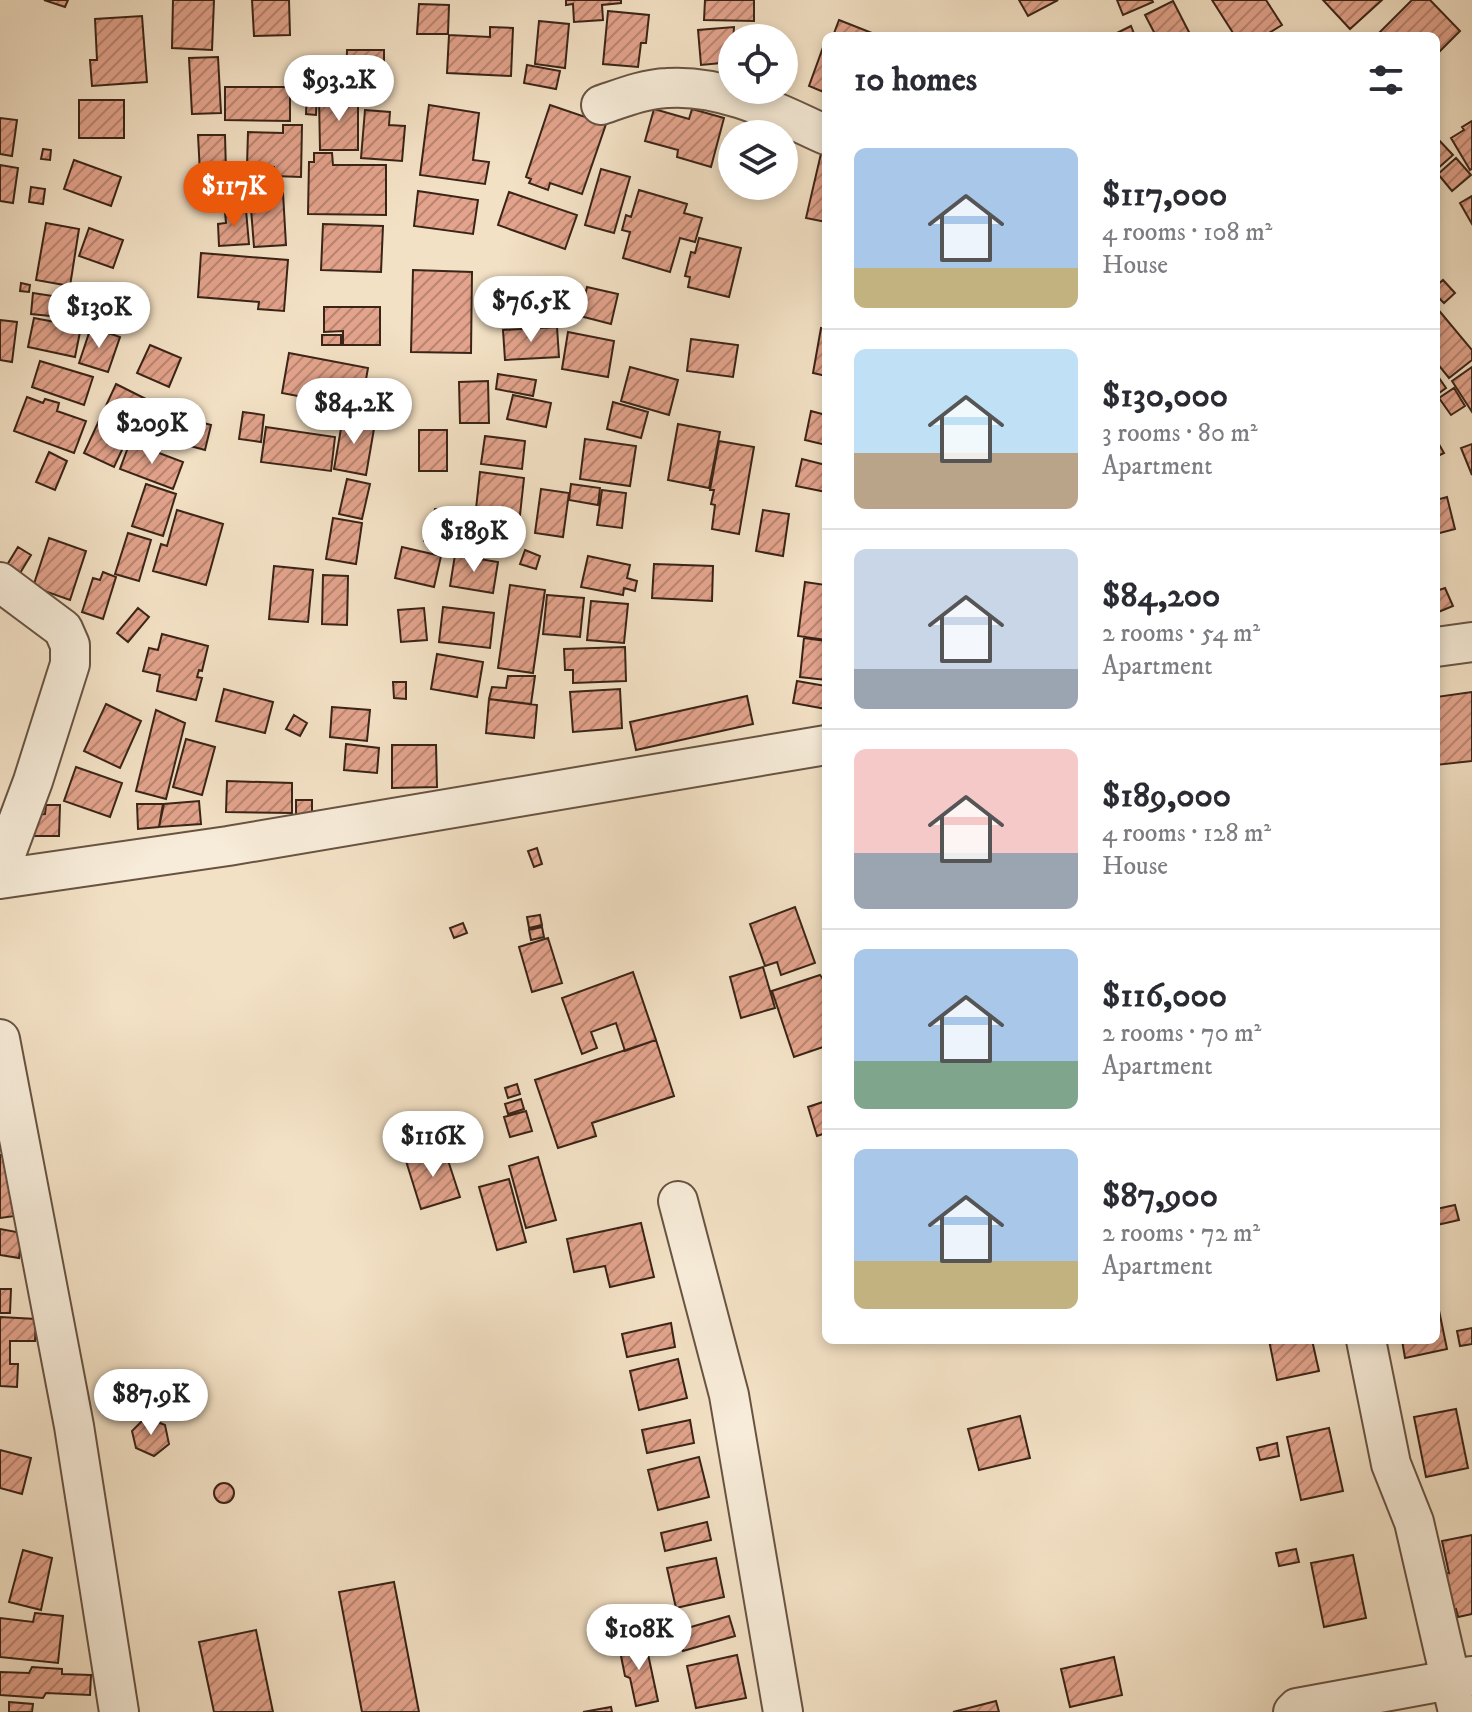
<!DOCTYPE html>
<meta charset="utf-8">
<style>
body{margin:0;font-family:"IM FELL DW Pica",serif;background:#f7f7f7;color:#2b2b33;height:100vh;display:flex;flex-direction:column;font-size:30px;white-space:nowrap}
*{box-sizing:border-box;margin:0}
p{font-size:26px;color:#7c7c81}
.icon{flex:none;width:44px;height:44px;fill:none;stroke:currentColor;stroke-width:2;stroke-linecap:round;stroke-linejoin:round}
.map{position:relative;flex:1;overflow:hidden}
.panel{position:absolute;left:822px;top:32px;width:618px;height:1312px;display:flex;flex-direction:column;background:#fff;border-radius:12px;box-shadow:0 4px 12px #0003}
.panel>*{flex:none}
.controls{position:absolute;left:718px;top:24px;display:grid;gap:16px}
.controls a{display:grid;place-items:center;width:80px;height:80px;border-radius:50%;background:#fff;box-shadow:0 4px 12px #0003;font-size:40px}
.price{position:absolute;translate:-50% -68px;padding:0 18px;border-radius:28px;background:#fff;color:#222;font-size:26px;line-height:52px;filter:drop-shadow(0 2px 4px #0008)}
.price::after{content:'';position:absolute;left:50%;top:48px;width:24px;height:18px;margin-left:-12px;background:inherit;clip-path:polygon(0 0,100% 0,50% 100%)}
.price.selected{background:#ea580c;color:#fff}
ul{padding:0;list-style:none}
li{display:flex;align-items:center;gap:24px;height:200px;padding:0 32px}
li+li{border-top:2px solid #e1e1e2}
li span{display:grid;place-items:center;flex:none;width:224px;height:160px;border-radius:12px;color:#555}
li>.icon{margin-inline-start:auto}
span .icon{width:96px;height:96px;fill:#fffc;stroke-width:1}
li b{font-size:34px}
h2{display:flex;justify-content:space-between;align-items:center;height:96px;padding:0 32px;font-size:34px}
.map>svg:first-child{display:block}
.building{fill:url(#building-hatch);stroke:#3a2417;stroke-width:2}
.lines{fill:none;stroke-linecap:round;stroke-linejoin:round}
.street-casing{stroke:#685342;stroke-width:42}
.street{stroke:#f7ecd9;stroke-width:38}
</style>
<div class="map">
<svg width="1472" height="1712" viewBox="0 0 1472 1712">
<defs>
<pattern id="building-hatch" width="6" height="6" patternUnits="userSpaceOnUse" patternTransform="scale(2)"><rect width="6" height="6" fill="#e3a38c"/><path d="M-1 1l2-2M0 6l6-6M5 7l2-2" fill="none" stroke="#b98571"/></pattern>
</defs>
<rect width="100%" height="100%" fill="#f3e1c5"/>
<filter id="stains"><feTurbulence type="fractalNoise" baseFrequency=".0025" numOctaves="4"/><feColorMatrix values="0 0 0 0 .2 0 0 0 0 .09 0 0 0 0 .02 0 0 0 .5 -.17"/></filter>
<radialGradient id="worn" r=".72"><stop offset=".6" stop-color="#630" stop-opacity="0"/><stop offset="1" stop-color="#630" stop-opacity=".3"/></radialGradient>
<!-- building -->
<path class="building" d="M44 0H68L65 7Z
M173 0H214L212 50 172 48Z
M252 0H289L290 35 254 36Z
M566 0H621V3L602 5 603 20 574 22 573 4 566 5Z
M705 0H754V21L704 20Z
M1019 0H1058L1028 16Z
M1117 0H1152L1153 2 1123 15Z
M1212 0H1266L1282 25 1264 36H1235Z
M1323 0H1382L1350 29Z
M1412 0H1430L1460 31 1436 55V36H1376Z
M1173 1 1191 36H1156L1145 15Z
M419 4 449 5 448 34H417Z
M608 11 649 15 646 43H641L638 67 603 64Z
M142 16 147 82 92 86 90 60H97L95 19Z
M839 20 872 33 870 36H833Z
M539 21 569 24 565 68 535 64Z
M1131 26 1135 36H1111Z
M490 27 513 28 511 76 447 73 449 35 490 37Z
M734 27 732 62 701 65 698 30Z
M826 39V93L809 86Z
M347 50H384V90H346Z
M218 57 221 113 192 114 189 58Z
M527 65 560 71 556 89 524 83Z
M225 87H290V121L225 120Z
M307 89 317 90 316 115 306 114Z
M319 97H358V150H320Z
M79 100H124V138H79Z
M429 105 479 113 473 160 489 162 485 184 420 175Z
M550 105 606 124 582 194 550 183 548 190 529 183 531 179 526 177Z
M654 109 689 119 692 109 724 118 711 167 677 157 678 150 645 141Z
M365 110 390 112 389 125 405 126 402 161 361 158Z
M0 118 17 120 12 156 0 154Z
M1472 121V169L1470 170 1451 138 1464 130 1462 127Z
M283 125H302L301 177 274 176V167L247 166 248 132 283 133Z
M198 135H225L226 172 200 173Z
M1436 137 1453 155 1436 170Z
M823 145 826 146V222L806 218Z
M43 149 51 150 50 160 41 159Z
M314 153H332L333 165H386V215L308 214 309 162H314Z
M1456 158 1471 175 1452 191 1438 174Z
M74 160 121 177 111 206 64 189Z
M0 165 18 168 13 203 0 201Z
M601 169 630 177 614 233 585 225Z
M31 187 45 189 43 204 29 202Z
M639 190 687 204 684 213 702 218 695 242 680 238 670 272 623 258 630 232 622 230 626 215 631 217Z
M418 191 478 200 473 234 414 226Z
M509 192 577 215 565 249 498 225Z
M283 193 286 245 254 247 250 196Z
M1472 196V224L1460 203Z
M246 210 249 244 219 246 218 224 226 223 225 212Z
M46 223 79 229 70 286 36 280Z
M323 224 383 226 381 272 321 270Z
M89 228 123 240 113 268 79 256Z
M699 238 741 248 729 297 688 287 690 277 685 276 691 252 695 253Z
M201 253 288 260 284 311 258 309 259 302 198 297Z
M413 270 472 272 471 353 411 352Z
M1443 280 1455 293 1444 303 1436 295V286Z
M529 281 557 285 555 304 527 301Z
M21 283 30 285 29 292 20 291Z
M587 287 618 294 611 324 580 316Z
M33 293 53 296 50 316 31 314Z
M79 298 114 307 110 324 75 316Z
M324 307H380V345H343V331L324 332Z
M1436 307 1472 350V360L1449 378 1436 362Z
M34 318 81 327 75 357 28 347Z
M0 320 17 322 12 362 0 360Z
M91 327 120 337 108 372 79 363Z
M557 327 559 357 505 360 503 330Z
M821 328 826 329V376L813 373Z
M568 332 614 341 608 377 562 369Z
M322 335H341V345H322Z
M691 339 738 345 733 377 687 371Z
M150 345 181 358 169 387 137 373Z
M289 353 368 368 361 408 282 393Z
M40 361 93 377 84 405 32 387Z
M630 367 678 380 669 415 621 401Z
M1472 367V412L1452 381Z
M498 374 536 380 533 396 496 389Z
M1437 375 1446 388 1439 393 1436 388Z
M488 381 489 423H460L459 382Z
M116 384 146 399 114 467 84 453Z
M1454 388 1465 406 1451 415 1439 398Z
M513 395 551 403 546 427 507 419Z
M27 397 43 403 45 399 59 403 57 411 86 421 74 453 14 431Z
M613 402 648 412 641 438 607 429Z
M811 411 826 415V445L805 440Z
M243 412 264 415 261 442 239 439Z
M178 416 211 425 205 450 172 441Z
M343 417 375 423 366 475 334 469Z
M678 424 720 432 709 488 668 480Z
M266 427 335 437 331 471 261 462Z
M419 430H447V471H419Z
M485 436 525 441 522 469 481 464Z
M585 439 636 446 630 486 580 479Z
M1436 439 1444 453 1436 457Z
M719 441 754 447 739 534 712 529 715 505 711 504 714 490H710Z
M130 442 183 462 173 489 120 469Z
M1472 444V475L1461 448Z
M49 452 67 461 55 490 36 482Z
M802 459 826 465V492L796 486Z
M480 472 524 478 520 515 476 509Z
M347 479 370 484 362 519 339 514Z
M146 484 176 494 163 536 132 526Z
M571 484 600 488 598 505 569 500Z
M541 489 569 493 563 537 535 533Z
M602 490 626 493 622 528 597 525Z
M1447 497 1455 529 1436 534V500Z
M435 509 452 511 447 545 424 541 426 522 432 523Z
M177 510 223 524 206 585 153 571 161 544 167 546Z
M763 510 789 514 783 556 756 551Z
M483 513 519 518 515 542 479 536Z
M333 518 362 523 356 564 326 559Z
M128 533 151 540 139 581 115 574Z
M49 538 86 551 70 600 33 587Z
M18 547 31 555 20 573 7 565Z
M402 547 441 556 434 587 395 578Z
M525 550 540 556 536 569 520 564Z
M455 555 498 562 493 593 450 586Z
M588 556 630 565 627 578 637 581 635 591 624 588 623 595 581 587Z
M654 564 713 566 712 601 652 598Z
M274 566 313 570 308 622 269 619Z
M103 572 116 577 103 619 82 612 93 578 100 580Z
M323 575 348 576 347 625 322 624Z
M805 582 826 585V640L798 636Z
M510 585 545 590 533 673 498 668Z
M1445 588 1453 606 1436 613V591Z
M547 595 584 598 580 637 543 634Z
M591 601 628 604 624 643 587 640Z
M443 607 494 613 490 648 439 642Z
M138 608 149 617 128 642 117 633Z
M424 608 427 640 401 642 398 610Z
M162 634 208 646 202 671 199 670 197 677 202 678 196 700 157 691 160 675 143 671 149 648 158 650Z
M804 638 826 641V680L800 677Z
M625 647 626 681 573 683V670H565L564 649Z
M437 654 483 662 477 697 431 689Z
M508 676H535L531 704 489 699 492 687 506 688Z
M797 681 826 686V709L793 703Z
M393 682H406V699L394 698Z
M224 689 273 702 265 733 216 721Z
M620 689 622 728 573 732 570 692Z
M1472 692V761L1436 765V697Z
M747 696 753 724 636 750 630 722Z
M489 699 537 705 534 738 486 733Z
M106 704 141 721 120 768 84 751Z
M332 707 370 710 367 741 330 737Z
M156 710 185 723 166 799 136 791Z
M294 715 307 723 300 736 286 729Z
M186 739 215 747 202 795 173 787Z
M346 744 379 748 377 773 344 770Z
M392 745H436L437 787 392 788Z
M76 767 122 783 110 817 64 801Z
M227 781 292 783V813L226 812Z
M296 800H312V815H296Z
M199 801 201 824 159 827 164 804Z
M137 804H163L159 827 138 829Z
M46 805H60L59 836H31V815L45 814Z
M537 848 542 864 534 867 528 851Z
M795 907 815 963 781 975 777 962 765 966 750 924Z
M540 915 542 925 529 928 527 917Z
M463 923 467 933 454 938 450 928Z
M542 927 544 937 531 940 529 930Z
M548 938 562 983 532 992 519 947Z
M763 967 775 1008 741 1018 730 977Z
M633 972 656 1040 625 1051 616 1023 591 1032 597 1048 582 1054 562 998Z
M820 975 826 983V1046L794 1057 772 991Z
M656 1040 674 1096 592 1123 596 1136 558 1148 535 1080Z
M517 1084 520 1094 508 1098 505 1088Z
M521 1099 524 1109 508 1114 505 1104Z
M826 1101V1133L817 1136 808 1107Z
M526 1111 532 1131 510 1137 504 1117Z
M444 1148 460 1197 421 1209 406 1161Z
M7 1154 15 1216 0 1218V1155Z
M538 1157 556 1220 526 1228 509 1166Z
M509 1179 526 1242 497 1250 479 1187Z
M1455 1205 1459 1220 1437 1225 1436 1209Z
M641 1223 654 1277 610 1287 605 1266 574 1272 567 1239Z
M0 1229 22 1233 19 1258 0 1255Z
M0 1289H11L10 1313H0Z
M1436 1296 1447 1349 1405 1358 1402 1340H1436Z
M0 1317 36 1319 35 1341H10V1364H18L17 1387 0 1386Z
M671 1323 675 1347 627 1357 622 1334Z
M1472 1328V1344L1460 1346 1457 1331Z
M1269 1340H1312L1319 1371 1277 1380Z
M678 1359 687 1398 639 1410 630 1371Z
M1456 1409 1468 1468 1426 1477 1414 1417Z
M1020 1416 1030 1458 979 1470 968 1429Z
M146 1417 165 1425 169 1444 154 1456 136 1448 132 1431Z
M690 1420 694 1443 647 1453 642 1430Z
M1329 1428 1343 1491 1301 1500 1287 1437Z
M1277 1443 1279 1456 1260 1460 1257 1448Z
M0 1450 31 1458 22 1494 0 1488Z
M699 1457 709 1497 658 1510 648 1470Z
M214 1493a10 10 0 1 1 20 0a10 10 0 1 1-20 0Z
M707 1522 711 1540 665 1551 661 1533Z
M1472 1535V1614L1458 1617 1456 1609 1443 1612 1436 1575 1449 1573 1442 1541Z
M1296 1549 1299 1562 1279 1566 1276 1553Z
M23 1550 52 1558 41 1610 9 1602Z
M1353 1555 1366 1618 1324 1627 1311 1563Z
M716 1558 724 1597 676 1608 667 1568Z
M394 1582 419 1712H362L339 1592Z
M35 1613 63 1616 58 1663 0 1657V1618L33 1622Z
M729 1616 735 1636 683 1651 677 1631Z
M256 1630 273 1712H214L199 1642Z
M645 1640 658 1701 636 1706 630 1678 625 1676 619 1646Z
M737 1655 746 1698 696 1708 687 1666Z
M1114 1657 1122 1695 1070 1707 1061 1669Z
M32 1667 62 1669V1674L91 1675 90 1695 46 1693 43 1698 0 1695V1672L29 1673Z
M996 1701 999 1712H953Z
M9 1702 33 1704 32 1712H9Z
M611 1707 612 1712H583Z"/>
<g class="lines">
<defs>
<path id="street" d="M601 105C622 98 644 89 667 88 723 84 776 112 826 135
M0 582 63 629 70 645V664L33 781 0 870
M1436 647 1472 642
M0 879 228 846 826 745
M0 1039 74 1426 119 1712
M678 1201 729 1395 783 1712
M1366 1340 1391 1464 1414 1522 1458 1712
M1293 1712 1297 1708 1472 1676"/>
</defs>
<!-- street casing -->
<use href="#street" class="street-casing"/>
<!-- street -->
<use href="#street" class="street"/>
</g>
<rect width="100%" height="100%" filter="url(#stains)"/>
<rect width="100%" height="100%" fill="url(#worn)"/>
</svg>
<div class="controls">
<a><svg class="icon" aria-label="locate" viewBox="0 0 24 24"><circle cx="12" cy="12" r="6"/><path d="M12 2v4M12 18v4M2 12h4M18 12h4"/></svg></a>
<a><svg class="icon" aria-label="layers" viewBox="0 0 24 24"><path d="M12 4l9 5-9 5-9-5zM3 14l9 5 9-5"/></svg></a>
</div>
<b class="price" style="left:339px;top:123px">$93.2K</b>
<b class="price selected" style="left:234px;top:229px">$117K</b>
<b class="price" style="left:531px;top:344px">$76.5K</b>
<b class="price" style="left:99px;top:350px">$130K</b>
<b class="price" style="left:354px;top:446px">$84.2K</b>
<b class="price" style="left:152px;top:466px">$209K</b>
<b class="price" style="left:474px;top:574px">$189K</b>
<b class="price" style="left:433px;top:1179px">$116K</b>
<b class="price" style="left:151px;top:1437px">$87.9K</b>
<b class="price" style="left:639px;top:1672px">$108K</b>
<section class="panel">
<h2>10 homes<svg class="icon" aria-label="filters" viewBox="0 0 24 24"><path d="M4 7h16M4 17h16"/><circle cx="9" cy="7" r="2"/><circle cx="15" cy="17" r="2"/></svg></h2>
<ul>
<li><span style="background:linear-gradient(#a9c7e8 75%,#c2b280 0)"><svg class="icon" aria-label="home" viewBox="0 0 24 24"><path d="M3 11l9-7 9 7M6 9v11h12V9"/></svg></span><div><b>$117,000</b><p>4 rooms · 108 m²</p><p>House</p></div></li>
<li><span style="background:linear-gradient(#bfe0f5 65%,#b9a48a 0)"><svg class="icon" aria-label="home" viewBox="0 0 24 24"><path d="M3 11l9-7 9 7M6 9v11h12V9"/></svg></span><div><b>$130,000</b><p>3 rooms · 80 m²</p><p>Apartment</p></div></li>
<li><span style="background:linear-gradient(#c9d6e8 75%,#9aa5b1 0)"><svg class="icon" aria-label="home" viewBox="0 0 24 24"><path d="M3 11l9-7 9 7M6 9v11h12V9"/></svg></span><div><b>$84,200</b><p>2 rooms · 54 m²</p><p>Apartment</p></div></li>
<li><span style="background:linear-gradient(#f6c9c9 65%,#9aa5b1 0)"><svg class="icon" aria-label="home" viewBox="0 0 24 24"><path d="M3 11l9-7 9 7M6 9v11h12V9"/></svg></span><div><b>$189,000</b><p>4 rooms · 128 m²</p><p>House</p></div></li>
<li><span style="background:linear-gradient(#a9c7e8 70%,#7fa58c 0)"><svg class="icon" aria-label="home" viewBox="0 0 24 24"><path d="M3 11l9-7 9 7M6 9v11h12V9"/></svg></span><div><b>$116,000</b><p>2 rooms · 70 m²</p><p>Apartment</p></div></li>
<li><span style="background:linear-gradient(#a9c7e8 70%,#c2b280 0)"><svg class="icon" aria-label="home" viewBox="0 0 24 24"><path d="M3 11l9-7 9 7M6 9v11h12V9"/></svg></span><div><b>$87,900</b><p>2 rooms · 72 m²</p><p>Apartment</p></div></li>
</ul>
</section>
</div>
